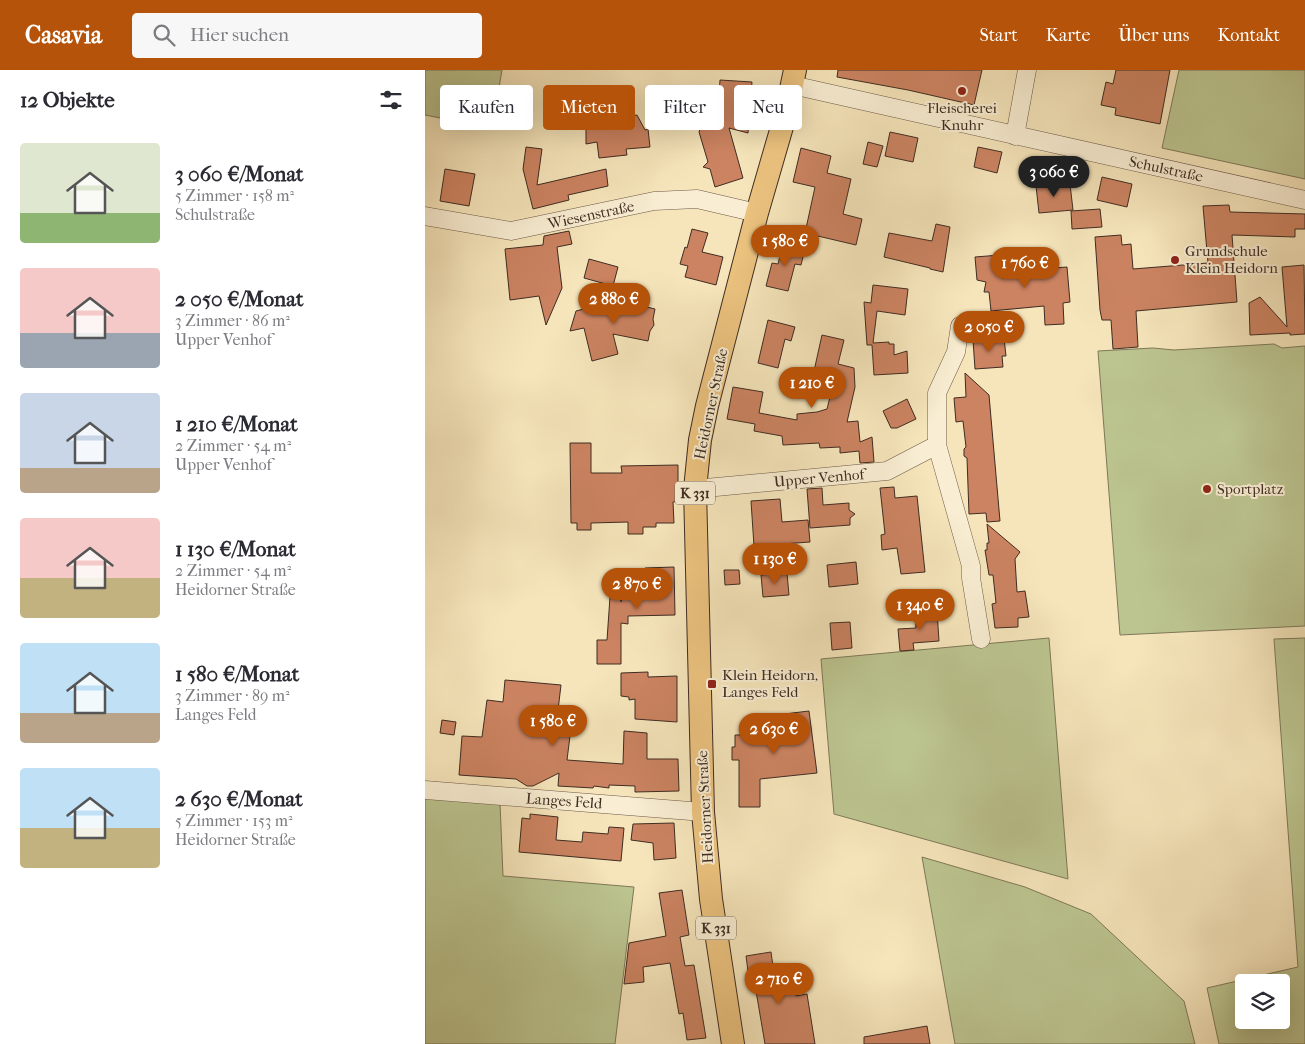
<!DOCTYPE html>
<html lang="de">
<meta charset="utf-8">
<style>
body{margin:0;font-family:"IM FELL French Canon",serif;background:#f7f7f7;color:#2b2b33;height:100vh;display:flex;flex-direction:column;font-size:19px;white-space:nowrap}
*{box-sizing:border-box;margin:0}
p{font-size:16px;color:#7c7c81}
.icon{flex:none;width:28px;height:28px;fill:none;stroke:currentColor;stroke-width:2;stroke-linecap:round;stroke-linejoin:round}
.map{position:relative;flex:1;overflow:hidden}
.drawer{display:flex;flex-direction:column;background:#fff;width:425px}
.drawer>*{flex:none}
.banner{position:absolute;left:15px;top:15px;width:475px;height:45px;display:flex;gap:10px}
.buttons{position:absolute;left:810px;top:904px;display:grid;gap:10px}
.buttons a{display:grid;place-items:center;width:55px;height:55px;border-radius:5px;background:#fff;box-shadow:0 5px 20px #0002;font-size:25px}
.price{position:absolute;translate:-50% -42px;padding:0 11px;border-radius:18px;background:#b45309;color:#fff;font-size:16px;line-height:32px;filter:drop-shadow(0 1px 2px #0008)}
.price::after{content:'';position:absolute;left:50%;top:30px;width:15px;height:11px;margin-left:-8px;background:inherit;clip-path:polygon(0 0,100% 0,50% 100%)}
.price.on{background:#222;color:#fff}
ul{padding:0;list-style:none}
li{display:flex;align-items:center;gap:15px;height:125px;padding:0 20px}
li span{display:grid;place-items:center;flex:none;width:140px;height:100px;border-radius:5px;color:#555}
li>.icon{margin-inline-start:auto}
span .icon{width:60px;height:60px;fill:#fffc;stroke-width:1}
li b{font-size:21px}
h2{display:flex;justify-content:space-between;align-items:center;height:60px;padding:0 20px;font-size:21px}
.chip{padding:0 18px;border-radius:5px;background:#fff;box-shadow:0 5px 20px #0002;font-size:18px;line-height:45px}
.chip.on{background:#b45309;color:#fff}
header{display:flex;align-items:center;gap:30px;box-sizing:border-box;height:70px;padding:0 25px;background:#b45309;color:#fff}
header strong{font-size:24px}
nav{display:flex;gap:28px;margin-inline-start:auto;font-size:18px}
.search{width:350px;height:45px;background:#f7f7f7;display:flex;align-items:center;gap:12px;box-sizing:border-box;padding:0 18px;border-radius:5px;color:#7c7c81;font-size:19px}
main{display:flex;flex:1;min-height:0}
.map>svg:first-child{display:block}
.green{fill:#bcc590;stroke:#7e7859;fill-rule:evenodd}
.building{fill:#cb8361;stroke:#3f2c22}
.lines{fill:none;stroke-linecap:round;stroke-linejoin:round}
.minor-casing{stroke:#6d5a48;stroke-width:19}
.major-casing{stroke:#3f2c22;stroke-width:24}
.minor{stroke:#f9eed3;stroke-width:18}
.major{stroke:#ebc27e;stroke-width:22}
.poi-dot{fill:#8f2418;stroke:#f9eed3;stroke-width:2}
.labels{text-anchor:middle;stroke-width:4;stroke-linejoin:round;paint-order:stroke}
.shield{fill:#f9eed3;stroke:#776657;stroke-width:1}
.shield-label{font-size:14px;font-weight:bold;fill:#3f2c22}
.poi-label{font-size:15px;fill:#3f2c22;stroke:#f9eed3;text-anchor:start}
.street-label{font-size:15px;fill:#3f2c22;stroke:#f9eed3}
</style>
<header>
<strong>Casavia</strong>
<div class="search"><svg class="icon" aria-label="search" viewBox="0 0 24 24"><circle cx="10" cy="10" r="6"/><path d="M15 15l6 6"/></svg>Hier suchen</div>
<nav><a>Start</a><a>Karte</a><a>Über uns</a><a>Kontakt</a></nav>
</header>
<main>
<section class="drawer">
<h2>12 Objekte<svg class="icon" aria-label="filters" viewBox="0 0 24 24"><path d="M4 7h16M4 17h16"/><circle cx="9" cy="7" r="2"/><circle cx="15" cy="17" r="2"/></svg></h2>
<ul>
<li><span style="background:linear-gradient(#dfe7d0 70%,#8fb573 0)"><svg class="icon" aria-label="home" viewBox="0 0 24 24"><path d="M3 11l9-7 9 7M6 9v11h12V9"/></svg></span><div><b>3 060 €/Monat</b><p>5 Zimmer · 158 m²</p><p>Schulstraße</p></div></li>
<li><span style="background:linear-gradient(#f6c9c9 65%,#9aa5b1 0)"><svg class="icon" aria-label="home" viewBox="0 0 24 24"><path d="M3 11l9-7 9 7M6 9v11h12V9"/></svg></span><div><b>2 050 €/Monat</b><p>3 Zimmer · 86 m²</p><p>Upper Venhof</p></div></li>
<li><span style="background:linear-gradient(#c9d6e8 75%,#b9a48a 0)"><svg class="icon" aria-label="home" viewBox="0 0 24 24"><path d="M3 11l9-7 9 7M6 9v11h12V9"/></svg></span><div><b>1 210 €/Monat</b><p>2 Zimmer · 54 m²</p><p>Upper Venhof</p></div></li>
<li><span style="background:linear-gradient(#f6c9c9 60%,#c2b280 0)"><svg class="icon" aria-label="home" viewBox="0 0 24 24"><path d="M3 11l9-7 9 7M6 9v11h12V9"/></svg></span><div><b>1 130 €/Monat</b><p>2 Zimmer · 54 m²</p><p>Heidorner Straße</p></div></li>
<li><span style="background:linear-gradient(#bfe0f5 70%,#b9a48a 0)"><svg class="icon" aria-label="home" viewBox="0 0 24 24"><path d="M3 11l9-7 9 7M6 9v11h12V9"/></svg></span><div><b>1 580 €/Monat</b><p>3 Zimmer · 89 m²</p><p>Langes Feld</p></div></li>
<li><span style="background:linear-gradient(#bfe0f5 60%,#c2b280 0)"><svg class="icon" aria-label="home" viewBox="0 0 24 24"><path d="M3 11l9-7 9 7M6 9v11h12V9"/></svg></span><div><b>2 630 €/Monat</b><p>5 Zimmer · 153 m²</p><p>Heidorner Straße</p></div></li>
</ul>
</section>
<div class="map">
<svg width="880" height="974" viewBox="0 0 880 974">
<rect width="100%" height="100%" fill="#f6e5bb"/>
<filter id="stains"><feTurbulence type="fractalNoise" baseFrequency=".004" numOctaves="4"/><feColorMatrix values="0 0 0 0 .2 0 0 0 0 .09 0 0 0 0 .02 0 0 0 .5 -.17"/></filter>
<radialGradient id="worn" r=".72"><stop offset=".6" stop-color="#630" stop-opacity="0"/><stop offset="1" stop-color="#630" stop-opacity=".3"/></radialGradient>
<!-- green -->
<path class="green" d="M0 0H77L67 58 0 45Z
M754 0H880V109L737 78Z
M849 274 857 278 880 276V556L695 565 673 281 728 278 749 280Z
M624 568 643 809 409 744 396 589Z
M880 568V974H794L782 918 873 897 849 569ZM819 912H856V950H819Z
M0 727 75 733 78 806 209 817 190 974H0Z
M497 787 600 817 666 844 759 931 770 974H530Z"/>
<!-- building -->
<path class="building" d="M413 0H557L549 35 483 20 412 7Z
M691 0H745L735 54 690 45 691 38 676 35 681 12 688 14Z
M295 10 327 12 323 63 304 58 318 108 290 117 285 99 278 97 283 92 274 62 277 53 292 57Z
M212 45 220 60 223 59 225 77 201 79 202 85 174 88 172 72 161 74V58L196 54 195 47Z
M465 62 493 68 488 92 460 86Z
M443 72 458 76 452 97 438 94Z
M101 77 117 79 112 115 181 99 183 116 143 125 144 130 108 139 98 99Z
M553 77 577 82 572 103 549 97Z
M376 78 406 86 402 103 426 109 418 144 437 149 431 175 380 163 390 117 368 112Z
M20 99 50 104 44 136 15 131Z
M677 107 707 114 702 137 672 130Z
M645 114 648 140 614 143 611 116Z
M804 135 805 142 880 144V159H870V167L807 165 812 232 711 241 713 277 688 279 686 250H677L675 240 670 167 696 165 697 175 706 174 708 199 783 193 778 136Z
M675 139 677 157 647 159 646 141Z
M511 154 525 157 518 202 505 199V198L459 187 464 163 507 171Z
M267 159 283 163 277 182 298 187 291 215 260 207 263 196 255 194 260 177 262 178Z
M144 161 147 174 132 177 137 218 121 255 114 226 85 230 80 179 118 175 119 166Z
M358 174 380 179 376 195 370 194 363 221 341 216 347 193 353 194Z
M575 185 577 208 615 204V199L642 197 645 232 638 233 639 254 620 255 619 236 566 241 564 222H559L561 212 552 210 550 187Z
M164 189 193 197 188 216 159 208Z
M879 195 880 264 865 265V263L825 265 824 233 835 227 862 257 857 197Z
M448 215 483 219 480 245 452 241 448 273 464 272V274H469V285L482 281 483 303 449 305 447 275H442L439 232 446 233Z
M206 227 215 229 214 235 230 239 228 249 229 255 225 261 223 271 188 264 193 284 167 291 159 258 145 261 151 241Z
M343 250 370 257 366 271 360 269 353 298 333 293Z
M397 265 419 270 413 294 429 298 430 317 422 352 433 351 435 372 447 367 449 392 435 393 434 381 415 383V377L395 378 394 373 358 375 357 366 329 361 330 354 302 349 308 317 338 322 334 343 372 350V344L392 342 402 339 408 315 387 310Z
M579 268 581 286H577L578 297 550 299 548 270Z
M540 303 564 325 575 451 562 452 561 443 544 444 542 388 539 386V379L541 377 538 351 531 352 529 328 541 327Z
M482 329 491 349 472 358H466L458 341Z
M145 373H166V403H197L196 396 253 395V431L248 432 249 453H231V457H218V464H203V452L166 453V460H152V453H146Z
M469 417 470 428 492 426 500 502 476 504 472 478 457 480 456 465 460 464 455 418Z
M397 418 398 435 424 433V440L430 444 425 448V455L385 458 382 419Z
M355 429 357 452 383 450 385 472 329 476 326 431Z
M562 454 595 482 590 489 592 522 600 521 604 547 593 548V557L570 558 567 534 571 533 568 505H564L560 480H562V473H564Z
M431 492 433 514 404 517 402 495Z
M249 497 250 545 203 546V554L196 553V594H172V570H182L185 527H196V532L197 518 220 519V498Z
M299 500H314L315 514 300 515Z
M362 503 364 525 338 527 336 505Z
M512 541 514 571 488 573 489 580 475 581 473 559 491 558 490 543Z
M425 552 427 578 407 580 405 553Z
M223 602V607L252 606V652L210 649V629L204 630V627L196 626V603Z
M80 610 136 615 131 657 146 658 142 690 198 694 199 661 222 663V689H253L254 721 210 722V716L184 715V718L169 716 168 718 133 716 134 703 108 716H102L91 709 34 705 37 666 57 667 62 630 78 632Z
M384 641 392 703 335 709V737H314V690H307V677H310V665L354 664 351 645Z
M17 650 31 652 29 665 15 663Z
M105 744 133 747 131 770 157 772 158 762 183 764 184 757 199 758 196 791 94 782 97 748 105 749Z
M249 753 251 788 229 790 228 773 206 770 208 754Z
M257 820 264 865 255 867 260 896 269 895 281 968 262 970 258 943 254 944 245 893 218 897 219 912 199 914 204 873 241 866 234 823Z
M346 882 350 911 355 910 356 915 369 913 371 926 382 924 390 974H340L330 915 325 916 321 886Z
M502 956 505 974H439V967Z"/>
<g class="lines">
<defs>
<path id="minor" d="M367 15 880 130
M590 66 602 0
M0 146 86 161 229 131 272 129 332 143
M535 256 531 282 512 323V375L546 496V508L556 569
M270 419 462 401 512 375
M0 720 278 742"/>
<path id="major" d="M308 974 286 829 278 742 270 419 275 370 282 336 332 143 361 43 370 0"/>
</defs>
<!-- minor casing -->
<use href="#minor" class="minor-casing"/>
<!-- major casing -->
<use href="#major" class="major-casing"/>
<!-- minor -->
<use href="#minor" class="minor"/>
<!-- major -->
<use href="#major" class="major"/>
</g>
<!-- markers -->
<g class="poi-dot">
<circle cx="537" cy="21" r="5"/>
<circle cx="750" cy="190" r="5"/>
<circle cx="782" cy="419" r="5"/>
<rect x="282" y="609" width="10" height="10" rx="2.5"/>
</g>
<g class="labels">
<!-- shield labels -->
<g class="shield">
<rect x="250" y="411.5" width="40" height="23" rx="4"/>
<rect x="271" y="846.5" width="40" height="23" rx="4"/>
</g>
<g class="shield-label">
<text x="270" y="428">K 331</text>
<text x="291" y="863">K 331</text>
</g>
<!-- poi labels -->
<g class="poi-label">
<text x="537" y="43" text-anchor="middle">Fleischerei<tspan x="537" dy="17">Knuhr</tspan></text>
<text x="760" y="186">Grundschule<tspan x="760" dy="17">Klein Heidorn</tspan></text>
<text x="792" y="424">Sportplatz</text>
<text x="297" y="610">Klein Heidorn,<tspan x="297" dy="17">Langes Feld</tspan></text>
</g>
<!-- street labels -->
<g class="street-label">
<text transform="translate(741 99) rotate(12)" y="5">Schulstraße</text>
<text transform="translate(166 145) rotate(-12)" y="5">Wiesenstraße</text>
<text transform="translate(286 334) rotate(-78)" y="5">Heidorner Straße</text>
<text transform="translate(394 408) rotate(-5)" y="5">Upper Venhof</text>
<text transform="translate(139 731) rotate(4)" y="5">Langes Feld</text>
<text transform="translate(280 737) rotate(-93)" y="5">Heidorner Straße</text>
</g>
</g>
<rect width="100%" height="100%" filter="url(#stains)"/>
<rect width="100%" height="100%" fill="url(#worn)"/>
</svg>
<div class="buttons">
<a><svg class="icon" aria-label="layers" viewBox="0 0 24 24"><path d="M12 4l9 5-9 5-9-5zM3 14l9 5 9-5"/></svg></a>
</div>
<b class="price on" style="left:629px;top:128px">3 060 €</b>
<b class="price" style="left:360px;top:197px">1 580 €</b>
<b class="price" style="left:600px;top:219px">1 760 €</b>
<b class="price" style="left:189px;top:255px">2 880 €</b>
<b class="price" style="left:564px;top:283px">2 050 €</b>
<b class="price" style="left:387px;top:339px">1 210 €</b>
<b class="price" style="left:350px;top:515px">1 130 €</b>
<b class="price" style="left:212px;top:540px">2 870 €</b>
<b class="price" style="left:495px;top:561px">1 340 €</b>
<b class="price" style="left:128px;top:677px">1 580 €</b>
<b class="price" style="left:349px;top:685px">2 630 €</b>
<b class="price" style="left:354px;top:935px">2 710 €</b>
<div class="banner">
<a class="chip">Kaufen</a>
<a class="chip on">Mieten</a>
<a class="chip">Filter</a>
<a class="chip">Neu</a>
</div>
</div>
</main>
